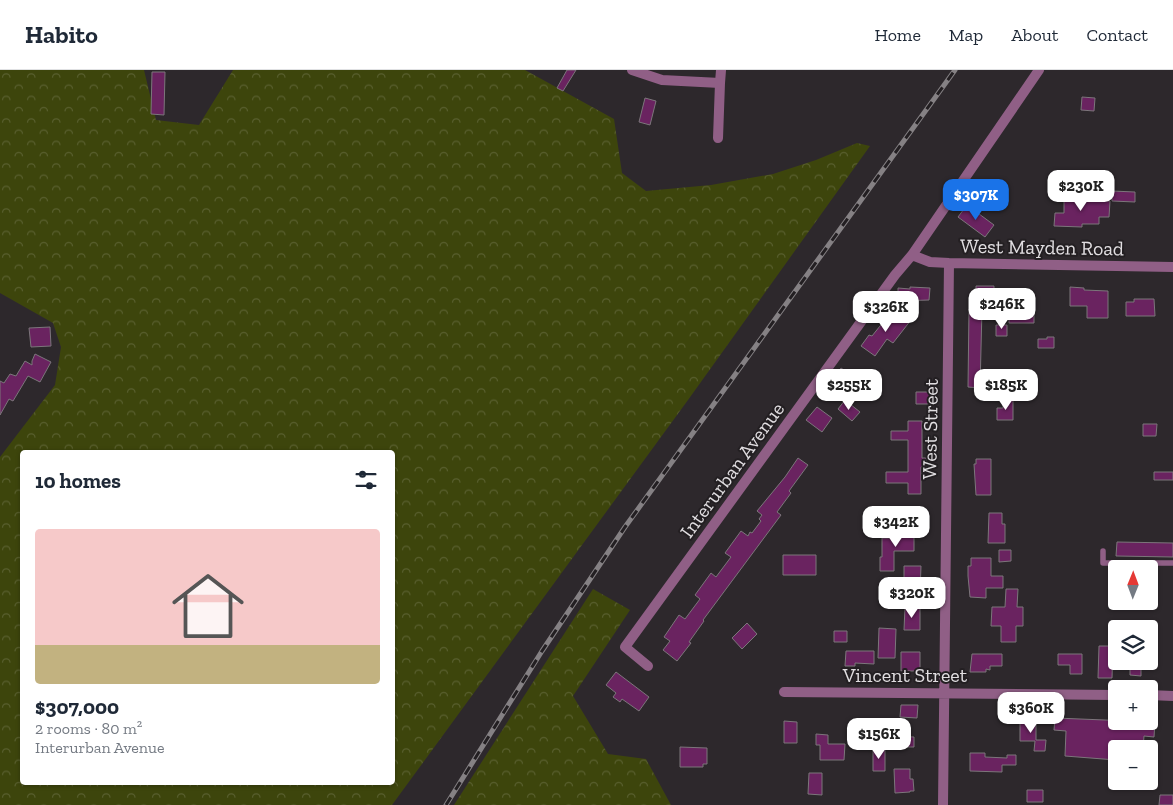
<!DOCTYPE html>
<meta charset="utf-8">
<style>
body{margin:0;font-family:"Zilla Slab",serif;background:#f2f2f3;color:#1f2937;height:100vh;display:flex;flex-direction:column;font-size:19px;white-space:nowrap}
*{box-sizing:border-box;margin:0}
p{font-size:16px;color:#747a83}
.icon{flex:none;width:28px;height:28px;fill:none;stroke:currentColor;stroke-width:2;stroke-linecap:round;stroke-linejoin:round}
.map{position:relative;flex:1;overflow:hidden}
.drawer{position:absolute;left:20px;top:380px;width:375px;height:335px;display:flex;flex-direction:column;background:#fff;border-radius:5px;box-shadow:0 1px 4px #0004}
.drawer>*{flex:none}
.needle{width:32px;rotate:1deg}
.controls{position:absolute;left:1108px;top:490px;display:grid;gap:10px}
.controls a{display:grid;place-items:center;width:50px;height:50px;border-radius:5px;background:#fff;box-shadow:0 1px 4px #0004;font-size:25px}
.price{position:absolute;translate:-50% -42px;padding:0 11px;border-radius:10px;background:#fff;color:#222;font-size:16px;line-height:32px;filter:drop-shadow(0 1px 2px #0008)}
.price::after{content:'';position:absolute;left:50%;top:30px;width:15px;height:11px;margin-left:-8px;background:inherit;clip-path:polygon(0 0,100% 0,50% 100%)}
.price.current{background:#1a73e8;color:#fff}
ul{padding:0;list-style:none}
li{display:grid;align-content:center;gap:10px;height:265px;padding:0 15px}
li span{display:grid;place-items:center;height:155px;border-radius:5px;color:#555}
li>.icon{margin-inline-start:auto}
span .icon{width:90px;height:90px;fill:#fffc;stroke-width:1}
li b{font-size:21px}
h2{display:flex;justify-content:space-between;align-items:center;height:60px;padding:0 15px;font-size:21px}
header{display:flex;align-items:center;gap:30px;box-sizing:border-box;height:70px;padding:0 25px;background:#fff;border-bottom:1px solid #e0e1e3}
header strong{font-size:24px}
nav{display:flex;gap:28px;margin-inline-start:auto;font-size:18px}
.map>svg:first-child{display:block}
.forest{fill:url(#forest-crowns);fill-rule:evenodd}
.building{fill:#6a2360;stroke:#7c767b}
.lines{fill:none;stroke-linecap:round;stroke-linejoin:round}
.service{stroke:#905f86;stroke-width:5.5}
.minor{stroke:#905f86;stroke-width:10}
.rail-casing{stroke:#858184;stroke-width:5}
.rail{stroke:#231f22;stroke-width:3;stroke-dasharray:9;stroke-linecap:butt}
.labels{text-anchor:middle;stroke-width:4;stroke-linejoin:round;paint-order:stroke}
.street-label{font-size:20px;fill:#e1dee1;stroke:#231f22}
</style>
<header>
<strong>Habito</strong>
<nav><a>Home</a><a>Map</a><a>About</a><a>Contact</a></nav>
</header>
<div class="map">
<svg width="1173" height="735" viewBox="0 0 1173 735">
<defs>
<pattern id="forest-crowns" width="20" height="18" patternUnits="userSpaceOnUse" patternTransform="scale(1.25)"><rect width="20" height="18" fill="#3d450c"/><path d="M2 6a3 3 0 1 1 6 0M12 15a3 3 0 1 1 6 0" fill="none" stroke="#595f2f"/></pattern>
</defs>
<rect width="100%" height="100%" fill="#2d282c"/>
<!-- forest -->
<path class="forest" d="M0 0H144L156 50 199 55 233 0H525L614 49 622 103 646 121 711 115 773 104 816 90 857 73 870 76 688 330 392 735H0V387L55 315 61 277 53 253 0 223ZM22 382H392V712H22Z
M593 519 630 540 573 626 608 684 646 689 671 735H454Z"/>
<!-- building -->
<path class="building" d="M567 0H576L563 21 557 18Z
M152 2H165L164 45 151 44Z
M1082 27 1095 28 1094 41 1081 40Z
M645 28 656 31 650 55 639 52Z
M1112 121 1135 122V132L1112 131Z
M1064 122H1074V131H1110L1109 147H1099V154H1082V157L1054 156 1055 143H1064Z
M967 135 994 155 985 167 958 147Z
M976 216H994V229L976 228Z
M910 217 930 218 929 230 898 231V218L910 219Z
M1070 217 1084 218V220L1108 221V248H1087V236H1070Z
M1134 229H1154L1155 246H1126V232H1134Z
M1009 237H1034V253H1009Z
M969 239H982L980 318 968 317Z
M898 240 911 250 893 273 887 269 875 286 861 276 869 265 872 266 884 251 888 254Z
M996 255H1007V266H996Z
M50 257 51 276 31 277 29 258Z
M1047 267H1054V278H1038V269H1047Z
M35 284 51 292 40 312 28 306 13 331 9 329 0 345V311L4 313 10 304 16 306 25 291 32 295V291Z
M841 298 854 307 843 322 831 313Z
M916 322H932V334H916Z
M1003 329H1013V350H997V338H1003Z
M845 330 860 342 852 351 838 339Z
M817 337 832 348 822 362 806 350Z
M908 351H922V388H926V397H921V424H908V413H886V402H908V370H891V361H908Z
M1143 354H1157L1156 366H1143Z
M798 388 808 395 789 421 791 423 777 442 781 445 703 550 704 551 689 572 691 573 677 591 663 580 670 571 664 567 679 545 685 549 700 529 695 525 711 503 716 507 731 487 725 483 741 461 748 466 750 462 752 463 761 451 759 449 762 445 757 441 785 407Z
M976 389H991V425H976L974 394H976Z
M1154 402H1173V410H1154Z
M989 443H1002V454H1005V473H988Z
M898 460H914V481H894V501H880V487H882V468H898Z
M1117 472 1173 473V487L1116 486Z
M999 480H1011V491L999 492Z
M783 485H816V505H783Z
M971 488H991V506H1003V518H986V528L970 527 968 506V496H971Z
M904 496H921L920 522H904Z
M1006 519H1018L1017 537H1023V556H1016V572H1001V556H991L992 537H1005Z
M905 537H920V560H904Z
M747 553 757 564 742 579 732 568Z
M879 558 896 559 895 588H878Z
M834 561H847V572H834Z
M1099 576H1113L1112 608H1098Z
M846 581H874V594L855 593V596H845Z
M901 582H920V601H901Z
M972 584H1002V596H990V600L986 599V602H970Z
M1058 584H1082V604H1070V595H1058Z
M1130 591H1141V606L1130 605Z
M616 602 649 627 639 641 622 629 620 632 613 627 616 623 606 615Z
M901 635H918L917 648 900 647Z
M1055 648 1155 652 1154 667 1144 666 1143 679H1116V690L1065 686 1066 661 1054 660Z
M1020 649H1036V670H1046L1045 681H1034L1035 671H1020Z
M784 651 797 652V673H784Z
M816 664 828 665V674H845L844 690H820V675H816Z
M890 666 914 667V677H890Z
M680 677 707 678V694H703V697H680Z
M873 679H885V701H873Z
M970 683H985V687L1007 688V685H1016V695H1002V702L970 701Z
M894 699H910V709H913L914 721H910V722L895 723Z
M809 703H822V725L808 724Z
M1027 720H1043V732H1027Z
M1160 725H1173V735H1159Z"/>
<g class="lines">
<!-- service -->
<path class="service" d="M1103 481V493H1173"/>
<!-- minor -->
<path class="minor" d="M632 0 662 10 720 13
M718 68 720 13 721 0
M912 185 930 192 949 193 1173 197
M648 596 625 577 895 205 912 185 1039 0
M784 622 1116 625
M1149 625 1173 626
M943 735 949 193"/>
<defs>
<path id="rail" d="M446 735 542 581 625 457 955 0"/>
</defs>
<!-- rail casing -->
<use href="#rail" class="rail-casing"/>
<!-- rail -->
<use href="#rail" class="rail"/>
</g>
<g class="labels">
<!-- street labels -->
<g class="street-label">
<text transform="translate(1042 177) rotate(1)" y="7">West Mayden Road</text>
<text transform="translate(930 359) rotate(-89)" y="7">West Street</text>
<text transform="translate(732 400) rotate(-54)" y="7">Interurban Avenue</text>
<text x="905" y="612">Vincent Street</text>
</g>
</g>
</svg>
<div class="controls">
<a><svg class="needle" viewBox="-14 -14 28 28"><path d="M0-13l5 13h-10z" fill="#e53935"/><path d="M0 13l5-13h-10z" fill="#747a83"/></svg></a>
<a><svg class="icon" aria-label="layers" viewBox="0 0 24 24"><path d="M12 4l9 5-9 5-9-5zM3 14l9 5 9-5"/></svg></a>
<a>+</a>
<a>−</a>
</div>
<b class="price" style="left:1081px;top:142px">$230K</b>
<b class="price current" style="left:976px;top:151px">$307K</b>
<b class="price" style="left:1002px;top:260px">$246K</b>
<b class="price" style="left:886px;top:263px">$326K</b>
<b class="price" style="left:849px;top:341px">$255K</b>
<b class="price" style="left:1006px;top:341px">$185K</b>
<b class="price" style="left:896px;top:478px">$342K</b>
<b class="price" style="left:912px;top:549px">$320K</b>
<b class="price" style="left:1031px;top:664px">$360K</b>
<b class="price" style="left:879px;top:690px">$156K</b>
<section class="drawer">
<h2>10 homes<svg class="icon" aria-label="filters" viewBox="0 0 24 24"><path d="M4 7h16M4 17h16"/><circle cx="9" cy="7" r="2"/><circle cx="15" cy="17" r="2"/></svg></h2>
<ul>
<li><span style="background:linear-gradient(#f6c9c9 75%,#c2b280 0)"><svg class="icon" aria-label="home" viewBox="0 0 24 24"><path d="M3 11l9-7 9 7M6 9v11h12V9"/></svg></span><div><b>$307,000</b><p>2 rooms · 80 m²</p><p>Interurban Avenue</p></div></li>
</ul>
</section>
</div>
